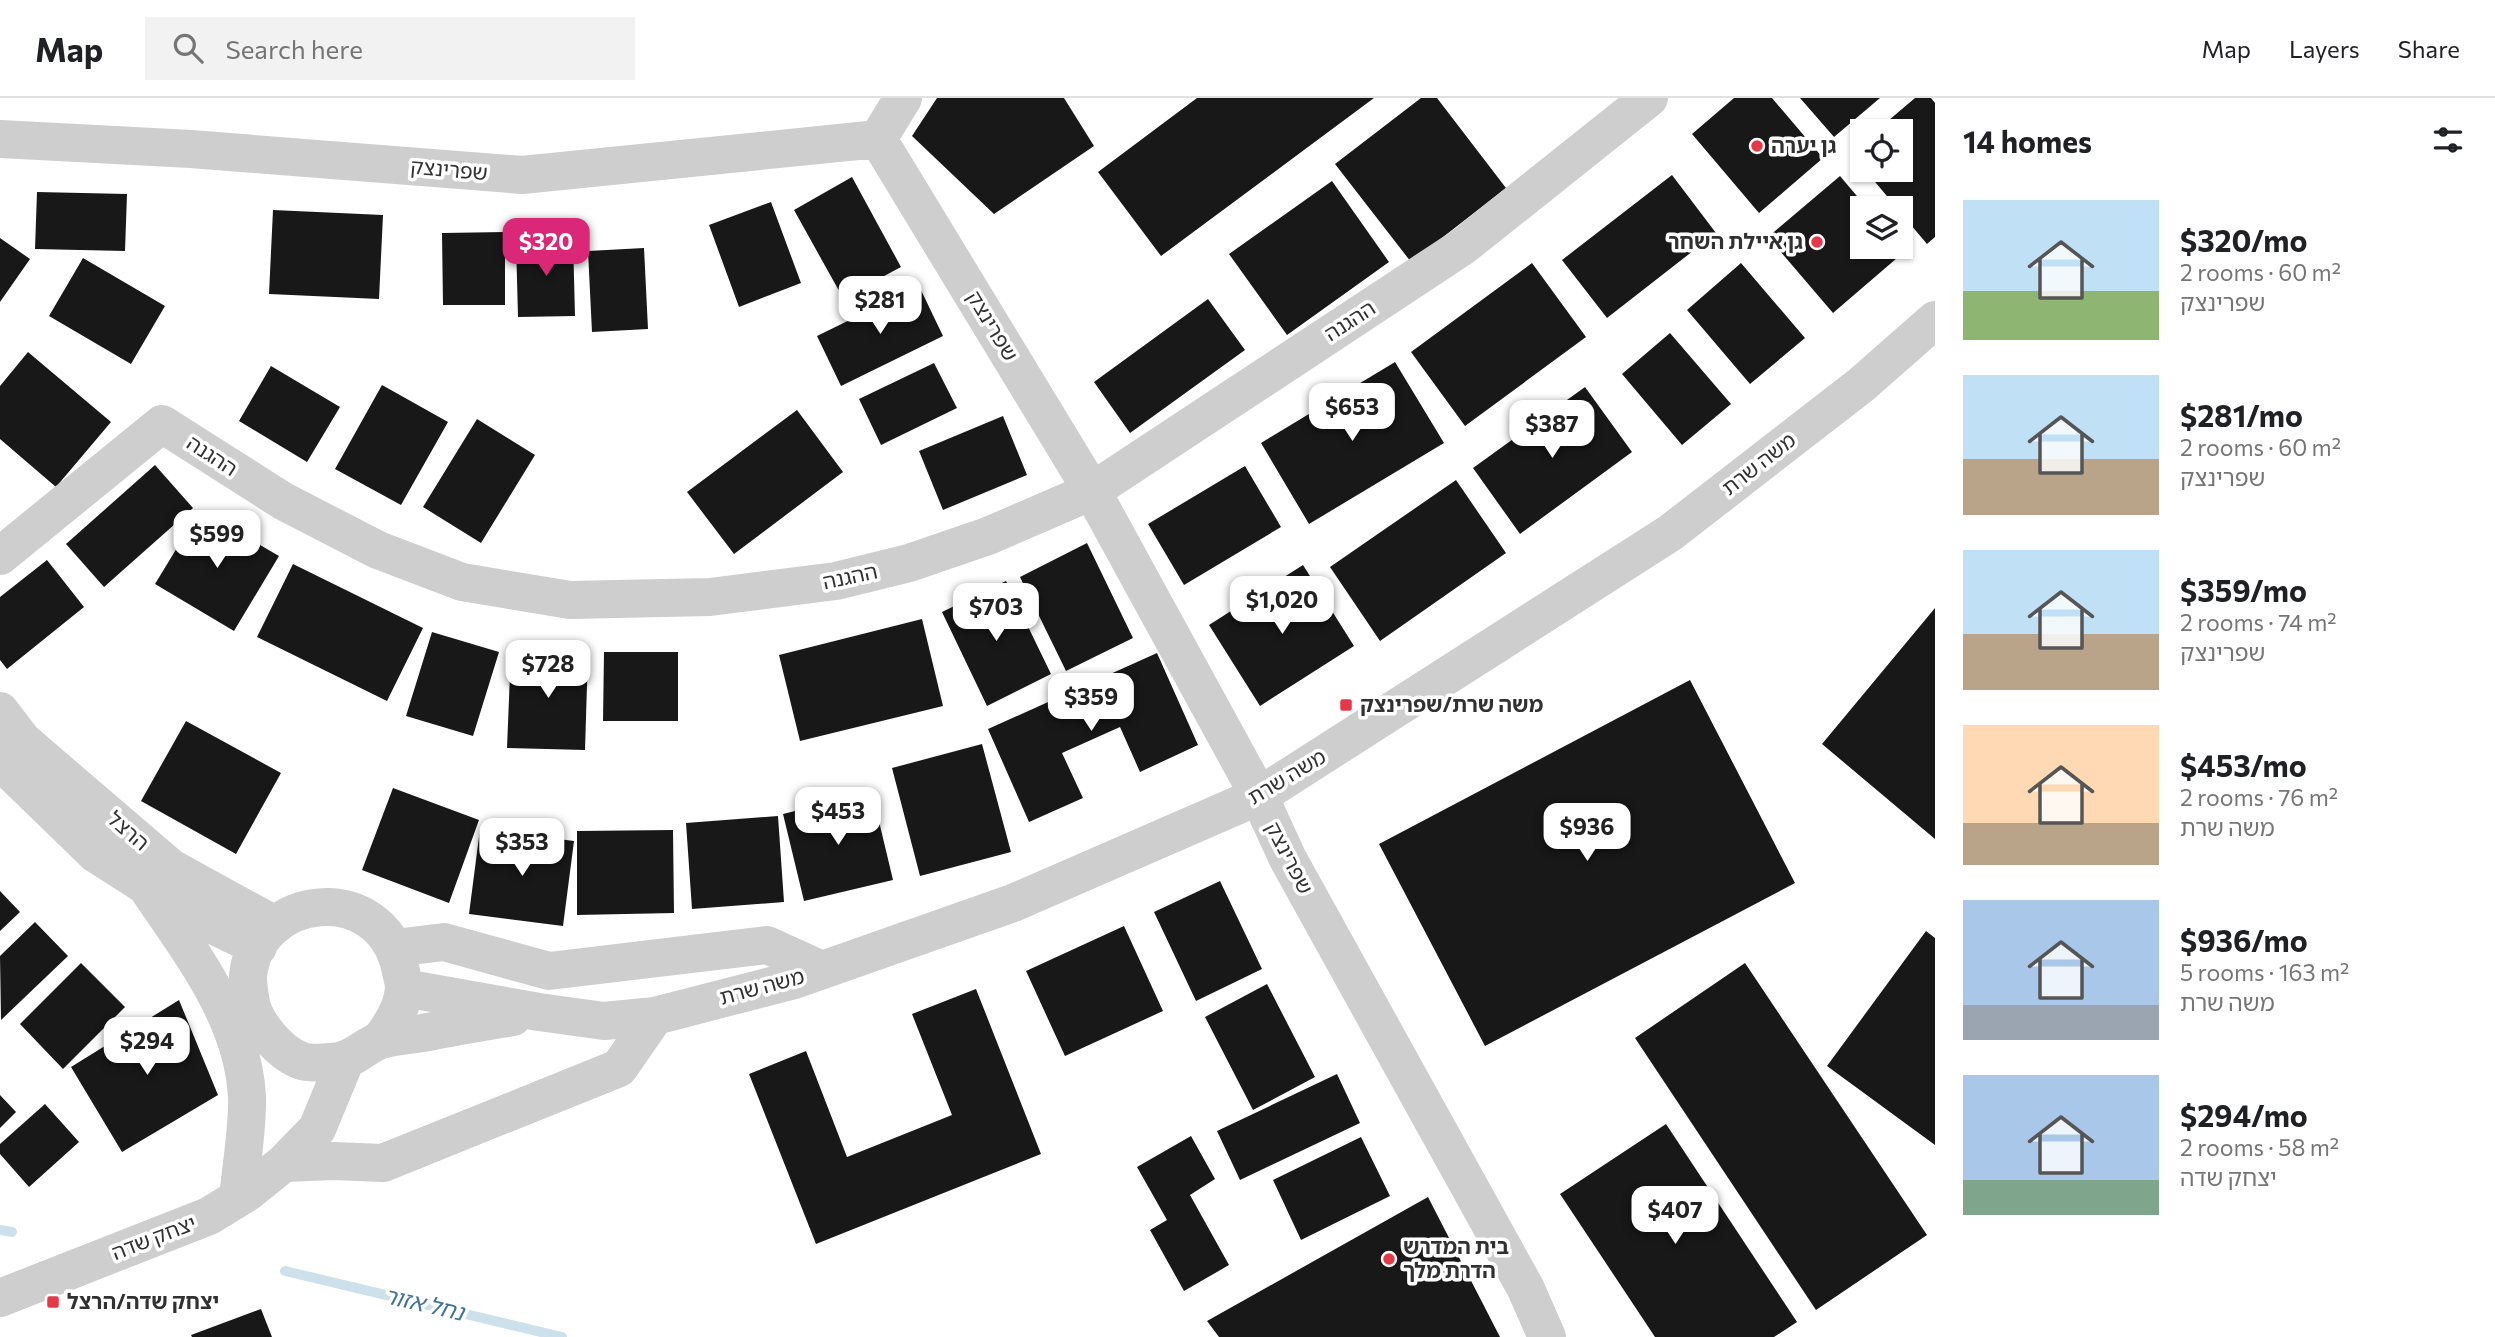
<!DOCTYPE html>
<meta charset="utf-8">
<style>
body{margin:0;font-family:Commissioner,"Noto Sans Hebrew",sans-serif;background:#f2f2f2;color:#202124;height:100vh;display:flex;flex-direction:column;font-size:26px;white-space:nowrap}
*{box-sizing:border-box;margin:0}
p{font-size:23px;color:#757577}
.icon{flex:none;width:38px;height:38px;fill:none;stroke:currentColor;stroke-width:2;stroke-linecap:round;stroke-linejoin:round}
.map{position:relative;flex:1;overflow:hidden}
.side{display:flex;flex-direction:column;background:#fff;width:560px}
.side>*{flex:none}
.fabs{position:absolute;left:1850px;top:21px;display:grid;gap:14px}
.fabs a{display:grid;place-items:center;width:63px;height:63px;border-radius:0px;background:#fff;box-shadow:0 2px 5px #0004;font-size:35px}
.price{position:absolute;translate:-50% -60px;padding:0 16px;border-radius:14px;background:#fff;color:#222;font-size:23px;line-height:46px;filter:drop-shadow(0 2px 4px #0008)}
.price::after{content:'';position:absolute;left:50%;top:42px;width:21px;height:16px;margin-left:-10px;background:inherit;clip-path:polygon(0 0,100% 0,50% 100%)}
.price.current{background:#db2777;color:#fff}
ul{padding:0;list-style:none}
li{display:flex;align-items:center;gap:21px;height:175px;padding:0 28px}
li span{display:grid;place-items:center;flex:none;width:196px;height:140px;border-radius:0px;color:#555}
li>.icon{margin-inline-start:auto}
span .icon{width:84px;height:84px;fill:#fffc;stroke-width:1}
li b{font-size:30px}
h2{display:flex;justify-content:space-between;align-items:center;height:84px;padding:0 28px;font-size:30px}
header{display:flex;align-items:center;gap:42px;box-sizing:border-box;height:98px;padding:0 35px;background:#fff;border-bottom:2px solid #e0e0e0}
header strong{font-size:33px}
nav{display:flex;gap:38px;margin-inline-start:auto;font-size:24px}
.search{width:490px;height:63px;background:#f2f2f2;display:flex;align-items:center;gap:18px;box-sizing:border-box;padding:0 24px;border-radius:0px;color:#757577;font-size:26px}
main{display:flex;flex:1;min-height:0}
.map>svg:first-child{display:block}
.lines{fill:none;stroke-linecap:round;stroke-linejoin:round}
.stream{stroke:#cde1ed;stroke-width:10}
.building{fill:#181818}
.minor{stroke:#cecece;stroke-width:38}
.poi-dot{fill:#e33948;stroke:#fff;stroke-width:2.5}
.labels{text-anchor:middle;stroke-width:7;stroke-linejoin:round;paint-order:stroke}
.poi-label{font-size:21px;font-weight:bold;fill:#313131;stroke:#fff;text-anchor:start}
.street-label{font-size:21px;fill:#313131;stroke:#fff}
.water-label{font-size:23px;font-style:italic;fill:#3f7493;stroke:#fff}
</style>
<header>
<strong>Map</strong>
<div class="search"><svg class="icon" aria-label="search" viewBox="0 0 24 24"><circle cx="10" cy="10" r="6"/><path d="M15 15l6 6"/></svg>Search here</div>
<nav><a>Map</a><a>Layers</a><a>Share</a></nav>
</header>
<main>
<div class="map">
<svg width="1935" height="1239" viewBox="0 0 1935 1239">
<rect width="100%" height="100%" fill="#fff"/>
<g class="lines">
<!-- stream -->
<path class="stream" d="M0 1132 12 1134
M285 1173 562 1239"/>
</g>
<!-- building -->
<path class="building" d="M937 0H1064L1094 48 994 116 912 38Z
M1197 0H1374L1161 158 1098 74Z
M1421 0H1437L1506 90 1411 164 1335 66Z
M1734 0H1772L1823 60 1759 115 1692 36Z
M1800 0H1880L1834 39Z
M1915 0H1931L1935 5V139L1927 146 1900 114V110H1897L1865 72H1900V33H1876Z
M1862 46V69L1851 55Z
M1672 77 1716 135 1607 220 1562 162Z
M1840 78 1867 110H1862V149H1900L1904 154 1833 215 1768 139Z
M852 79 901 169 843 200 794 112Z
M1332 83 1389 164 1287 237 1229 156Z
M37 94 127 96 125 153 35 151Z
M771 104 801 185 739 209 709 127Z
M273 112 383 117 379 201 269 196Z
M505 134V207H443L442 135Z
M0 140 30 161 0 204Z
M573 141 575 218 518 219 516 144Z
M644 150 648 231 592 234 588 153Z
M83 160 165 208 131 266 49 218Z
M1532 165 1586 239 1465 328 1411 254Z
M1741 165 1805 240 1750 286 1687 212Z
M919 188 943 238 841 288 817 238Z
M1208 201 1245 252 1130 335 1094 284Z
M1670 235 1731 306 1682 347 1622 276Z
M28 254 111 324 56 389 0 341V288Z
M1395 264 1444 345 1309 426 1261 345Z
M934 265 957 310 881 347 859 301Z
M271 268 340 309 307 364 239 323Z
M382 287 448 324 401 407 335 371Z
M1585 289 1632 354 1520 436 1473 370Z
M797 312 843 374 734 456 687 394Z
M1003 318 1027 377 943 412 919 353Z
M477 321 535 357 481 445 423 409Z
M155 367 193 410 104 489 66 446Z
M1245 368 1281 429 1184 487 1148 426Z
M1456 382 1506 455 1380 543 1330 469Z
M200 412 279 458 234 533 155 486Z
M1087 445 1133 540 1066 573 1020 479Z
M47 462 84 509 7 571 0 562V499Z
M293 466 423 530 387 603 257 539Z
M1303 467 1354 548 1260 608 1209 527Z
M1006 483 1051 576 987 608 942 514Z
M1935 510V741L1822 646Z
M922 521 943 608 800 643 779 557Z
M432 534 499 554 473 638 406 618Z
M511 551 588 554 585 652 507 650Z
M604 554H678V623H603Z
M1157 555 1198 647 1140 674 1120 629 1062 655 1083 700 1029 724 988 631Z
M1690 582 1795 785 1485 948 1379 746Z
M186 623 281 675 236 756 141 703Z
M982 646 1011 754 920 778 892 670Z
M393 690 479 722 449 805 362 772Z
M872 694 893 782 804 803 783 716Z
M778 718 784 804 692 811 686 725Z
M480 731 574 743 563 828 469 816Z
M673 732 674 815 577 817V733Z
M1220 783 1262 871 1196 903 1154 814Z
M0 793 20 814 0 833Z
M35 824 68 858 1 922 0 858Z
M1124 828 1163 913 1065 958 1026 873Z
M1926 833 1935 840V1047L1827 968Z
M81 865 125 909 63 971 20 926Z
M1745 865 1927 1137 1816 1212 1635 940Z
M1267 886 1315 979 1253 1012 1205 919Z
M976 891 1041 1056 816 1146 749 976 806 953 847 1059 952 1017 912 916Z
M179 902 218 997 122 1054 71 969Z
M1337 976 1360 1025 1240 1082 1217 1033Z
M0 997 16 1014 0 1030Z
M45 1006 79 1044 29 1089 0 1056V1046Z
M1666 1026 1797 1224 1774 1239H1655L1560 1096Z
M1191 1038 1215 1081 1190 1097 1229 1167 1184 1193 1150 1132 1167 1122 1137 1069Z
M1361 1039 1390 1098 1301 1142 1273 1082Z
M1428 1099 1500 1239H1219L1207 1223Z
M261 1211 272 1239H192L191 1237Z"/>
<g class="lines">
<!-- minor -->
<path class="minor" d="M0 41 191 51 522 77 878 41 1092 393 1259 698 1288 761 1526 1191 1547 1239
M878 41 903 0
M0 458 162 326 283 403 378 452 462 484 570 502 710 499 836 483 909 465 988 438 1092 393 1462 149 1649 0
M0 613 23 643 171 770 275 827
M0 663 96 756 190 816 258 849
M146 788C189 853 243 918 247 999 248 1028 241 1070 238 1100
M395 850 444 844 549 873 767 847 822 872
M404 890 539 914 604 923 655 918 794 882 1013 805 1259 698 1670 435 1861 287 1935 222
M380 942C391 928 403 909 404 890 404 884 401 875 400 869 380 781 256 795 248 878 248 885 249 893 250 899 252 923 279 955 302 963 310 966 329 964 339 963 356 960 366 947 381 942 394 938 410 937 423 935 453 929 483 924 513 919
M284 1065 333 1063 383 1065 619 970 655 918
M0 1200 209 1118 248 1094 284 1065 317 1031 346 961"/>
</g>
<!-- markers -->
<g class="poi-dot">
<circle cx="1757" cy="48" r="7"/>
<circle cx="1817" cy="144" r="7"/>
<rect x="1339" y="600" width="14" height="14" rx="3.5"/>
<circle cx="1389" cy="1161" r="7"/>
<rect x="46" y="1197" width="14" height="14" rx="3.5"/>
</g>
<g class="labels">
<!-- poi labels -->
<g class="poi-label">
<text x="1771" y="55">גן יערה</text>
<text x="1803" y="151" text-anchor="end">גן איילת השחר</text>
<text x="1360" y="614">משה שרת/שפרינצק</text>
<text x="1403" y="1156">בית המדרש<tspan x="1403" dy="24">הדרת מלך</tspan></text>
<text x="67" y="1211">יצחק שדה/הרצל</text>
</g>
<!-- street labels -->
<g class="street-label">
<text transform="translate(449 72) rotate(5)" y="7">שפרינצק</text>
<text transform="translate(1350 223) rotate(-33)" y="7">ההגנה</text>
<text transform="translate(992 228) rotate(59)" y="7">שפרינצק</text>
<text transform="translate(212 358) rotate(33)" y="7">ההגנה</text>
<text transform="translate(1759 366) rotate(-38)" y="7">משה שרת</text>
<text transform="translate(850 479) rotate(-12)" y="7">ההגנה</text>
<text transform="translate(1287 679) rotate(-31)" y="7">משה שרת</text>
<text transform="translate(128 733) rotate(41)" y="7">הרצל</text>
<text transform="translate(1289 760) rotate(63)" y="7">שפרינצק</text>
<text transform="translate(762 889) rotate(-15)" y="7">משה שרת</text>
<text transform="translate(154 1140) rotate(-21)" y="7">יצחק שדה</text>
</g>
<!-- water labels -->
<g class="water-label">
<text transform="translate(424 1206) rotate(13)" y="8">נחל אזור</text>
</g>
</g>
</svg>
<div class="fabs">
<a><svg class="icon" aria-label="locate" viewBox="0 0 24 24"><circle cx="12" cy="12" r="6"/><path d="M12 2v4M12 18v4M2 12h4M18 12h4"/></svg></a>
<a><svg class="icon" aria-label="layers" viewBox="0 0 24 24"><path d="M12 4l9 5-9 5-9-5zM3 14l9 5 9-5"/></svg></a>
</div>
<b class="price current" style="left:546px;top:180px">$320</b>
<b class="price" style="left:880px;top:238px">$281</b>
<b class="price" style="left:1352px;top:345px">$653</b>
<b class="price" style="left:1552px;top:362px">$387</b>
<b class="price" style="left:217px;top:472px">$599</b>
<b class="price" style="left:1282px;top:538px">$1,020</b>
<b class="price" style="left:996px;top:545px">$703</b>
<b class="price" style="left:548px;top:602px">$728</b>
<b class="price" style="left:1091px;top:635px">$359</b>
<b class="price" style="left:838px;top:749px">$453</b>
<b class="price" style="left:1587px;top:765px">$936</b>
<b class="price" style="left:522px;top:780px">$353</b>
<b class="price" style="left:147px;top:979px">$294</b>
<b class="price" style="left:1675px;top:1148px">$407</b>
</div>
<section class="side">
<h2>14 homes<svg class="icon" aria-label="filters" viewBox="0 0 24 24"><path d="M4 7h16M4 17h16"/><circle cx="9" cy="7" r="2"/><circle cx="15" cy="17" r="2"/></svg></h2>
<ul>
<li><span style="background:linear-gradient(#bfe0f5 65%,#8fb573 0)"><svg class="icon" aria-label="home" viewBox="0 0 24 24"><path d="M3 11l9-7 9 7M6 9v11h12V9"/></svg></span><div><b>$320/mo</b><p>2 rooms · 60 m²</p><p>שפרינצק</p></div></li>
<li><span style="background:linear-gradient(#bfe0f5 60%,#b9a48a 0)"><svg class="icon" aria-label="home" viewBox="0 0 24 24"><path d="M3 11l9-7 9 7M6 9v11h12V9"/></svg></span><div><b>$281/mo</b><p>2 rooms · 60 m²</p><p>שפרינצק</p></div></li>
<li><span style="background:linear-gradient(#bfe0f5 60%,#b9a48a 0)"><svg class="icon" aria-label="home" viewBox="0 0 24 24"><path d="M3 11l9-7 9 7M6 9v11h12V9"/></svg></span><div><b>$359/mo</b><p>2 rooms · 74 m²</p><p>שפרינצק</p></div></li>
<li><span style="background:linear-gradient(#ffd9b3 70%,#b9a48a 0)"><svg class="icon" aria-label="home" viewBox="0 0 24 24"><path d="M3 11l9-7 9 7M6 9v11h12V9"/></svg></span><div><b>$453/mo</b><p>2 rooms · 76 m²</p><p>משה שרת</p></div></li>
<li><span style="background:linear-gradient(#a9c7e8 75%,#9aa5b1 0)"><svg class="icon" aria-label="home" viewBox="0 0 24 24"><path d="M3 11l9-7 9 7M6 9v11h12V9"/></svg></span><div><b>$936/mo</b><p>5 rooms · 163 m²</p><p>משה שרת</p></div></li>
<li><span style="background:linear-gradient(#a9c7e8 75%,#7fa58c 0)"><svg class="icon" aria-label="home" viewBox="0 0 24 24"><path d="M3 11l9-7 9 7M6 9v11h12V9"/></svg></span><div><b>$294/mo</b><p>2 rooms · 58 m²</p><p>יצחק שדה</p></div></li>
</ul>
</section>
</main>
